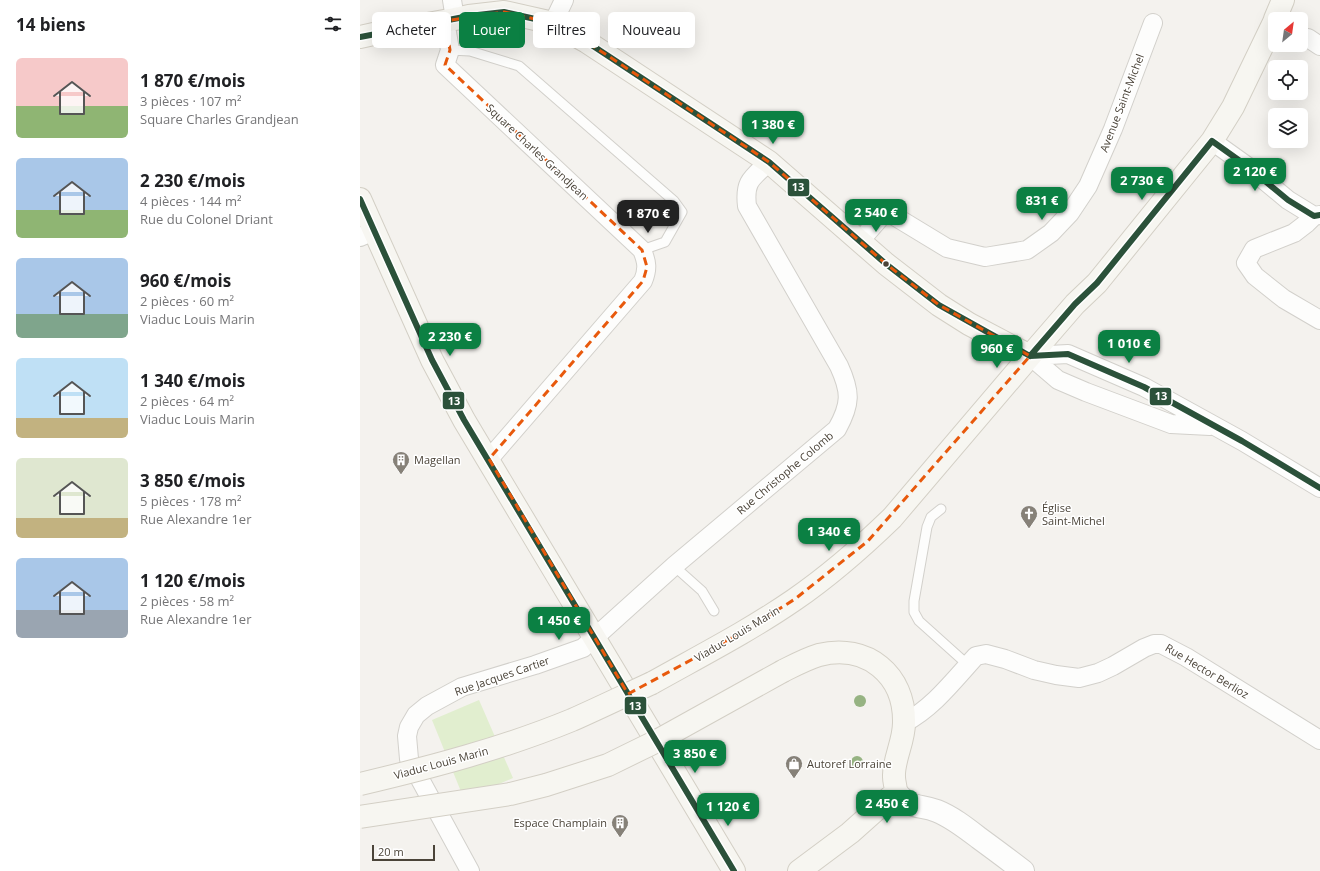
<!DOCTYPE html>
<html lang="fr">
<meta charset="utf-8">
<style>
body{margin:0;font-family:"Open Sans",sans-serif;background:#f2f2f2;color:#202124;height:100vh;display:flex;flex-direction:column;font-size:15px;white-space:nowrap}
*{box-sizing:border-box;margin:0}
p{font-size:13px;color:#757577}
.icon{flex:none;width:22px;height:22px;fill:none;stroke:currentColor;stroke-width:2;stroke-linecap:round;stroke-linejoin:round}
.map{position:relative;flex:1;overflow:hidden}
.side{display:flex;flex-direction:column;background:#fff;width:360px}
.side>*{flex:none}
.hud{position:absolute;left:12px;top:12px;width:380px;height:36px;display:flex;gap:8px}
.needle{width:26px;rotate:29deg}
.fabs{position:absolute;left:908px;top:12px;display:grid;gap:8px}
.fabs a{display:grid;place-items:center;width:40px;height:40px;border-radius:6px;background:#fff;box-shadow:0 4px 16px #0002;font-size:20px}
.scale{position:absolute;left:12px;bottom:10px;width:63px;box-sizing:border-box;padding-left:4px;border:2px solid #4b4439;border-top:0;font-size:11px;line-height:14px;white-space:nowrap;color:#4b4439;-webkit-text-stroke:3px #fff;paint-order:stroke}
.price{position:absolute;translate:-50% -34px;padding:0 9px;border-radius:8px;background:#0b8043;color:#fff;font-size:13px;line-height:26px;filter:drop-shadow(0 1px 2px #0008)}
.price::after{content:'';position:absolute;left:50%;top:24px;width:12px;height:9px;margin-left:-6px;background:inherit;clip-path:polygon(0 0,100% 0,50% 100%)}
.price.selected{background:#222;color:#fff}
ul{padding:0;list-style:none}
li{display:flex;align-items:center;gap:12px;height:100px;padding:0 16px}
li span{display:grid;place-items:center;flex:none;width:112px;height:80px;border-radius:6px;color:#555}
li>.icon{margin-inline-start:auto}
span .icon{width:48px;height:48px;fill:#fffc;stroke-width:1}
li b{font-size:17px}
h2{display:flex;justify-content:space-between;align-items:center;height:48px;padding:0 16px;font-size:17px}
.pill{padding:0 14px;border-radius:6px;background:#fff;box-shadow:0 4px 16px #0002;font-size:14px;line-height:36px}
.pill.selected{background:#0b8043;color:#fff}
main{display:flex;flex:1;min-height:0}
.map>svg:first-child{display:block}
.green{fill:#e1eecf}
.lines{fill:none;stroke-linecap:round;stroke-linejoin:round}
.service-casing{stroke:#d2d0cb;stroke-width:11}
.minor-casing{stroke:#d2d0cb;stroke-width:20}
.tertiary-casing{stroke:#d2d0cb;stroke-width:24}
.secondary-casing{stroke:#d3cfc5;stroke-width:24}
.service{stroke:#fdfdfc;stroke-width:9}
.minor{stroke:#fdfdfc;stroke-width:18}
.tertiary{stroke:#fdfdfc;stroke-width:22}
.secondary{stroke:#f7f6f1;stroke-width:22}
.secondary-bridge-casing{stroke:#d3cfc5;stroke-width:24;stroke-linecap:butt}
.secondary-bridge{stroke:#f7f6f1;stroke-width:22}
.bus-1-casing{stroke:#fff;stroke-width:9}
.bus-1{stroke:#2b513a;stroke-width:6}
.tree{fill:#96b382}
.marked{fill:none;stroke:#e8590c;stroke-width:3;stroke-dasharray:8 5;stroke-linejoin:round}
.bus-dot{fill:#4b4439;stroke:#fff;stroke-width:1.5}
.labels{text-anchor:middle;stroke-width:3;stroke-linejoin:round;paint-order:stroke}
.street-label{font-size:11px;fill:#4b4439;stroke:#fff}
.poi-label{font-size:11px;fill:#4b4439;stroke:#fff;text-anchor:start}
.line-badge{stroke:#fff;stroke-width:1.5}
.badge-label{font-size:11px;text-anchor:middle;font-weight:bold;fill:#fff}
</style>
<main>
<section class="side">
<h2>14 biens<svg class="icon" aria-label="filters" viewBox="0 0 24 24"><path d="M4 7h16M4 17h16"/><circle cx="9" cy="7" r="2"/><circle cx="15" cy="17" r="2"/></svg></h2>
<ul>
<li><span style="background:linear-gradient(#f6c9c9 60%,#8fb573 0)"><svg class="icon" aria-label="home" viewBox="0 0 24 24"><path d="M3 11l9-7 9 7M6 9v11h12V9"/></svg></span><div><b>1 870 €/mois</b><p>3 pièces · 107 m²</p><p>Square Charles Grandjean</p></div></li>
<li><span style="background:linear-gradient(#a9c7e8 65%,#8fb573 0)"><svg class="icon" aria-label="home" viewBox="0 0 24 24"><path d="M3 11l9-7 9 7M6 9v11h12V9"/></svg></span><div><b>2 230 €/mois</b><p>4 pièces · 144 m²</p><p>Rue du Colonel Driant</p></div></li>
<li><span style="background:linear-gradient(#a9c7e8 70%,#7fa58c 0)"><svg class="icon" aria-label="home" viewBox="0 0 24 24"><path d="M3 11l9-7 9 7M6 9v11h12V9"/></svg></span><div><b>960 €/mois</b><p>2 pièces · 60 m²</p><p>Viaduc Louis Marin</p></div></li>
<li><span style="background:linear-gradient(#bfe0f5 75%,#c2b280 0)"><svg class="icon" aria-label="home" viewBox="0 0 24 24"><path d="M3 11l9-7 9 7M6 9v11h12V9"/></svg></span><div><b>1 340 €/mois</b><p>2 pièces · 64 m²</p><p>Viaduc Louis Marin</p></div></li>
<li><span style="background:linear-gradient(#dfe7d0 75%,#c2b280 0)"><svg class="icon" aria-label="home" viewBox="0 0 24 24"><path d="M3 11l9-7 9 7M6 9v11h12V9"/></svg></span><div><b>3 850 €/mois</b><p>5 pièces · 178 m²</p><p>Rue Alexandre 1er</p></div></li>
<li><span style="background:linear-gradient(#a9c7e8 65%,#9aa5b1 0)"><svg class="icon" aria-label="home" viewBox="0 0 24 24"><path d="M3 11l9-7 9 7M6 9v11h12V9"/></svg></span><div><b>1 120 €/mois</b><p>2 pièces · 58 m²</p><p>Rue Alexandre 1er</p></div></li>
</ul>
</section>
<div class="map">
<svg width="960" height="871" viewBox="0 0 960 871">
<rect width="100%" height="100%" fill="#f4f2ee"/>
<!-- green -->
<path class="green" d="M119 700 153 778 104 799 72 720Z"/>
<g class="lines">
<defs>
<path id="service" d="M90 50 110 51 159 66 314 201 322 212 305 242 282 250
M581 509 571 517 567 527 554 601V612L559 621 608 665
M314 566 342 591 354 611"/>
<path id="minor" d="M92 0 95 19
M85 21 90 50 85 65 282 250C287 262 288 269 283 281L129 459
M193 23 204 0
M948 38 960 46
M852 141 887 166 928 200 954 216
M960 215 954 216 947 223 934 233 894 249 886 263 895 276 924 299 960 320
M0 237 14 231
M500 241 526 211 587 248 625 257 667 250 691 233 710 213 728 186 753 129 793 23
M670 356 708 354 784 387 882 441 960 488
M670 356 698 380 726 392 811 424 850 426
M544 723C573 708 594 680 616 656L626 654 645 659 674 670 696 675 719 678 738 673 753 666 784 648 794 644H801L826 657 960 740
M110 871 49 759 47 736 49 727 56 715 67 706 102 687 175 665 223 648 314 566 477 429C491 404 491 392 479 366L387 206C384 181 392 178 409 162"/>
<path id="tertiary" d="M536 792C551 810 559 804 577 811 592 817 606 828 619 838 634 849 649 860 663 871"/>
<path id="secondary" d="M915 19 923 0
M0 37 18 33 95 19 109 16 144 12 193 23 227 42 409 162 526 264 579 305 609 324 670 356
M0 199 72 360 104 420 374 871
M423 671C435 665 446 659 459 655 507 643 545 675 544 723 544 742 533 760 534 777 534 782 536 787 536 792L490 833 439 871
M292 683C340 656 389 631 434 600 469 576 502 547 532 518L670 356 715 304 737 283 852 141 873 107 915 20"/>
</defs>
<!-- service casing -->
<use href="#service" class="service-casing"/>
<!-- minor casing -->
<use href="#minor" class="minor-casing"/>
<!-- tertiary casing -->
<use href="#tertiary" class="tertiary-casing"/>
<!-- secondary casing -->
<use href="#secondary" class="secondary-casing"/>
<!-- service -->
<use href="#service" class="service"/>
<!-- minor -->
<use href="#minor" class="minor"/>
<!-- tertiary -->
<use href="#tertiary" class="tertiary"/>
<!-- secondary -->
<use href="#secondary" class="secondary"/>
<defs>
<path id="secondary-bridge" d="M0 784C72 767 144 748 212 720 239 708 266 695 292 683
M0 817 150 794 186 785 248 765 295 742 423 671"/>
</defs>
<!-- secondary-bridge casing -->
<use href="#secondary-bridge" class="secondary-bridge-casing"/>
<!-- secondary-bridge -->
<use href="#secondary-bridge" class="secondary-bridge"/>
<defs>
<path id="bus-1" d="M0 37 109 16 144 12 193 23 227 42 409 162 526 264 579 305 670 356 708 354 784 387 882 441 960 488
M0 199 72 360 104 420 374 871
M670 356 715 304 737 283 852 141 887 166 928 200 954 216 960 215"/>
</defs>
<!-- bus-1 casing -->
<use href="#bus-1" class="bus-1-casing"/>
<!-- bus-1 -->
<use href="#bus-1" class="bus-1"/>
</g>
<!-- trees -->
<g class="tree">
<circle cx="500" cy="701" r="6"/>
<circle cx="497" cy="762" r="6"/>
</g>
<!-- marked area -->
<path class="marked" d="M144 12 193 23 227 42 409 162 526 264 579 305 670 356 508 541 435 599 381 633 268 694 129 459 283 281 287 267 282 250 85 65 90 50 85 21Z"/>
<!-- icons -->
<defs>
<symbol id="building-pin" viewBox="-11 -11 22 30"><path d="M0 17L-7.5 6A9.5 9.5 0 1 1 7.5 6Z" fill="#868178" stroke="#fff"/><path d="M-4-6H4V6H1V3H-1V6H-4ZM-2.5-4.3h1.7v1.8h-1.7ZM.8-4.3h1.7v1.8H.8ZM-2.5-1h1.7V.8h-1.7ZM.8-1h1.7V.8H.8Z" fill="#fff"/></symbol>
<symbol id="church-pin" viewBox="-11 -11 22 30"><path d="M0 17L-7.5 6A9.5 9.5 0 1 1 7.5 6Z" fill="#868178" stroke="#fff"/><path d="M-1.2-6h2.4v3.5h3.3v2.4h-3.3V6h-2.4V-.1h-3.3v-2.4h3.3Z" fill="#fff"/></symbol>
<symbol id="shop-pin" viewBox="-11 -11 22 30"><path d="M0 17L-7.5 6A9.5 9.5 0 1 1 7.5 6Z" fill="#868178" stroke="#fff"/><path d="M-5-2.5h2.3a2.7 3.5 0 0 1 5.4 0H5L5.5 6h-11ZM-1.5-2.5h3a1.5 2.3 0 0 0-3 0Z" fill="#fff"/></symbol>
</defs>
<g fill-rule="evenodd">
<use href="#building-pin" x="31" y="450" width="20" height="27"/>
<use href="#church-pin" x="659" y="504" width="20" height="27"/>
<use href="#shop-pin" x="424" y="754" width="20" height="27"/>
<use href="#building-pin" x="250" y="813" width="20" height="27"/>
</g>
<!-- markers -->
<circle class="bus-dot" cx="526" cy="264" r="3.5"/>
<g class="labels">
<!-- street labels -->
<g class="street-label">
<text transform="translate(762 103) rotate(-69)" y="4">Avenue Saint-Michel</text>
<text transform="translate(177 152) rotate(43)" y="4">Square Charles Grandjean</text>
<text transform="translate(425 473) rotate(-40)" y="4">Rue Christophe Colomb</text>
<text transform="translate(377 634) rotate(-31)" y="4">Viaduc Louis Marin</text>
<text transform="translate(847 671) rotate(31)" y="4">Rue Hector Berlioz</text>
<text transform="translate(142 676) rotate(-19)" y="4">Rue Jacques Cartier</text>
<text transform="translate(81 763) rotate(-15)" y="4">Viaduc Louis Marin</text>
</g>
<!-- poi labels -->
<g class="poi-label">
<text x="54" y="464">Magellan</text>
<text x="682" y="512">Église<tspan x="682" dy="13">Saint-Michel</tspan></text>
<text x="447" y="768">Autoref Lorraine</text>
<text x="247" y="827" text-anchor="end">Espace Champlain</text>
</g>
</g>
<g class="line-badge">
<rect x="427" y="178" width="23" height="19" rx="4" fill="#2b513a"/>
<rect x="789" y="387" width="23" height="19" rx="4" fill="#2b513a"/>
<rect x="82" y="391" width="23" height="19" rx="4" fill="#2b513a"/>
<rect x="264" y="696" width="23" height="19" rx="4" fill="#2b513a"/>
</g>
<g class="badge-label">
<text x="438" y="191">13</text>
<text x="801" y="400">13</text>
<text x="94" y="405">13</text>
<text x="275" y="710">13</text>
</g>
</svg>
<div class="fabs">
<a><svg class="needle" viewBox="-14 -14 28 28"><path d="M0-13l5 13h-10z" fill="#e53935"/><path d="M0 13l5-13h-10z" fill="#757577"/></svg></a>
<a><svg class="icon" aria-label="locate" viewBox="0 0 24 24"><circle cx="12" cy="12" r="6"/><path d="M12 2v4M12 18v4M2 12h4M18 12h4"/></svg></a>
<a><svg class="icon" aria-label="layers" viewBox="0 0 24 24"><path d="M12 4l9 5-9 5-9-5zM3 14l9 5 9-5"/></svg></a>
</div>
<div class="scale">20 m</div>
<b class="price" style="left:413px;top:145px">1 380 €</b>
<b class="price" style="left:895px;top:192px">2 120 €</b>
<b class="price" style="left:782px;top:201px">2 730 €</b>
<b class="price" style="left:682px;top:221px">831 €</b>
<b class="price" style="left:516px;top:233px">2 540 €</b>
<b class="price selected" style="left:288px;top:234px">1 870 €</b>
<b class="price" style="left:90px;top:357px">2 230 €</b>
<b class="price" style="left:769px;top:364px">1 010 €</b>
<b class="price" style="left:637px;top:369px">960 €</b>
<b class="price" style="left:469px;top:552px">1 340 €</b>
<b class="price" style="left:199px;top:641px">1 450 €</b>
<b class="price" style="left:335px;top:774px">3 850 €</b>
<b class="price" style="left:527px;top:824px">2 450 €</b>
<b class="price" style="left:368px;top:827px">1 120 €</b>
<div class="hud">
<a class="pill">Acheter</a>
<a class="pill selected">Louer</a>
<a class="pill">Filtres</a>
<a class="pill">Nouveau</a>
</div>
</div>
</main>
